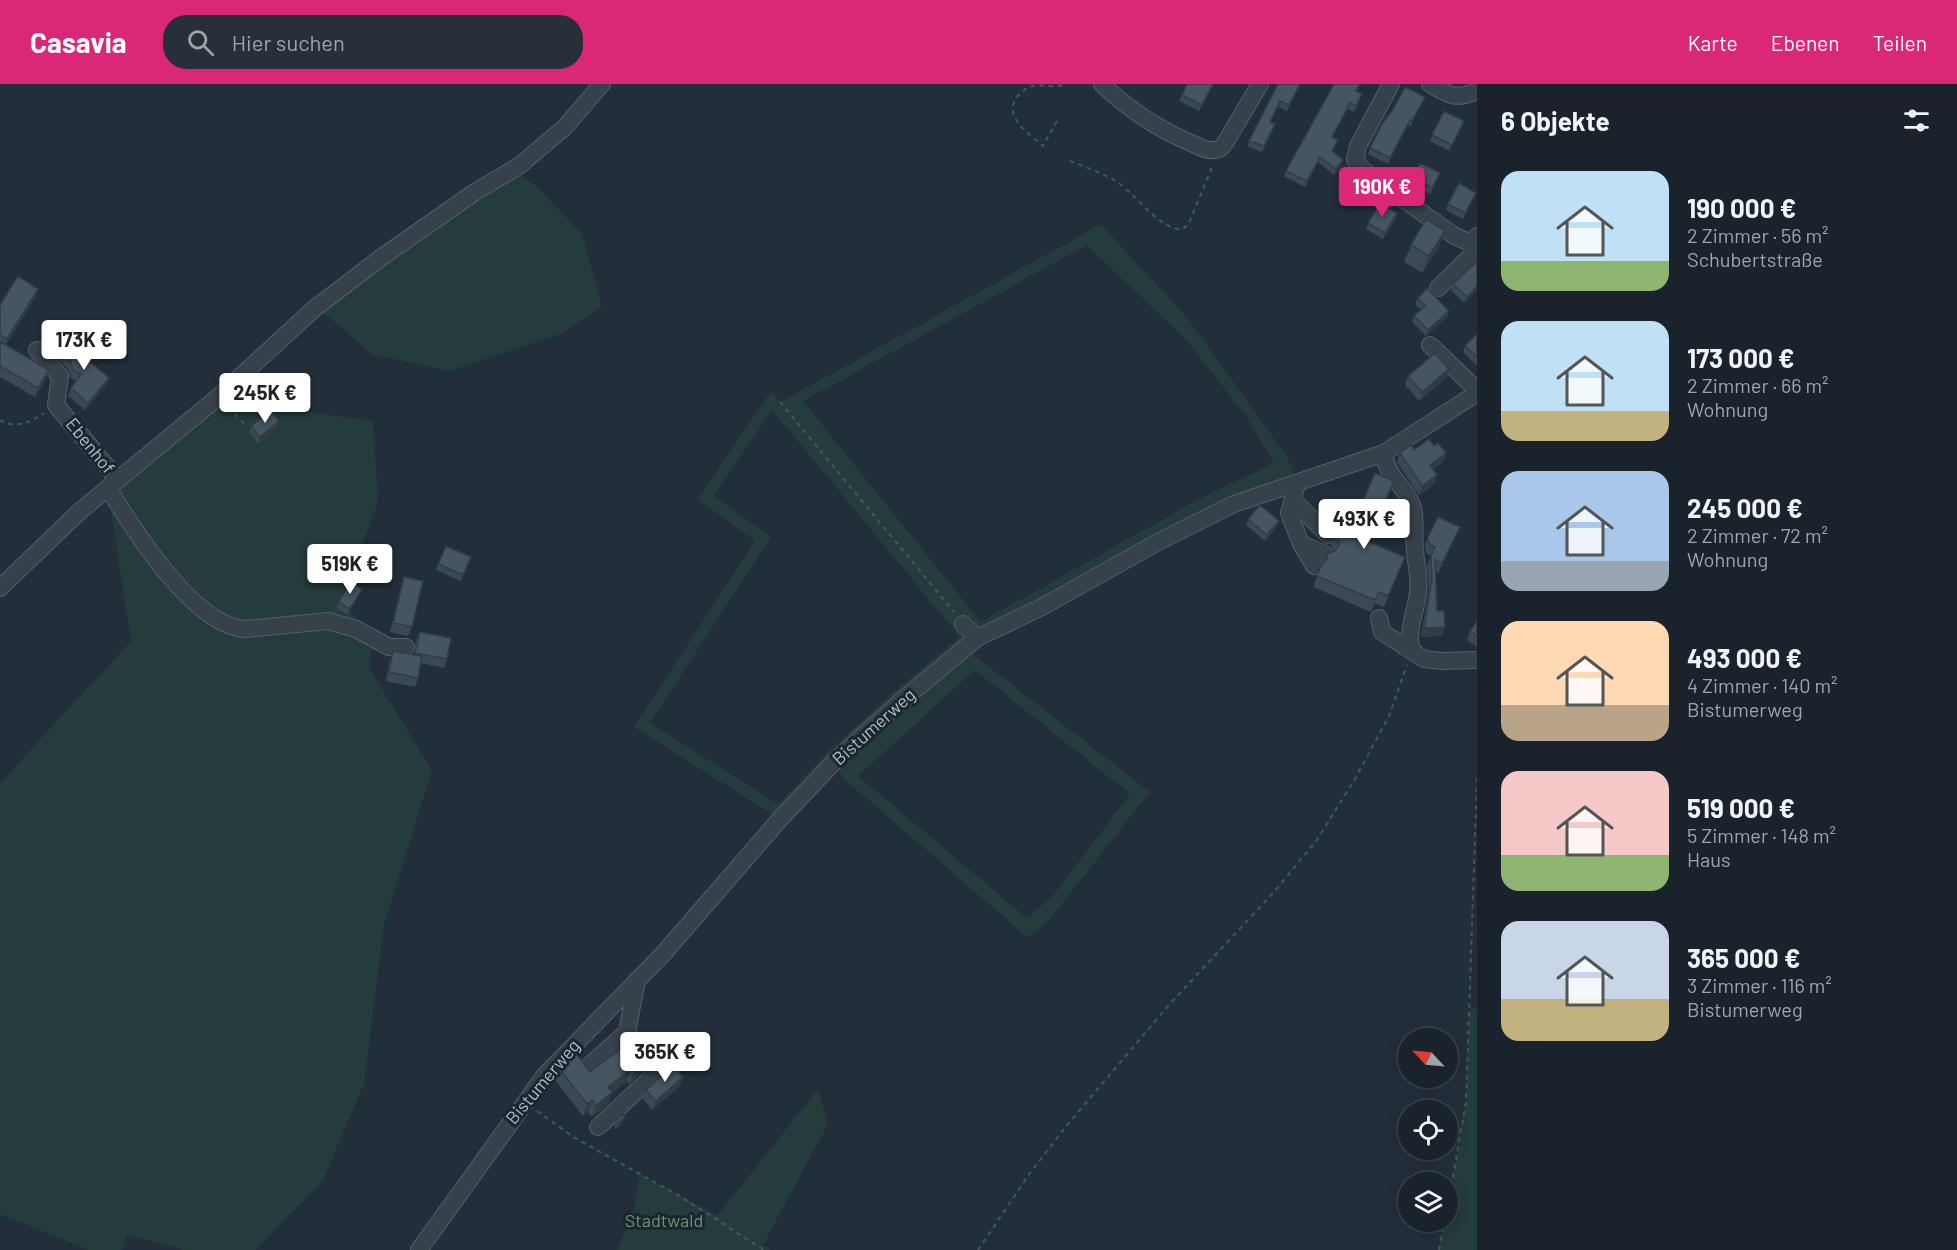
<!DOCTYPE html>
<html lang="de">
<meta charset="utf-8">
<style>
body{margin:0;font-family:Barlow,sans-serif;background:#272f38;color:#f1f3f6;height:100vh;display:flex;flex-direction:column;font-size:22px;white-space:nowrap}
*{box-sizing:border-box;margin:0}
p{font-size:20px;color:#9fa4a9}
.icon{flex:none;width:33px;height:33px;fill:none;stroke:currentColor;stroke-width:2;stroke-linecap:round;stroke-linejoin:round}
.map{position:relative;flex:1;overflow:hidden}
.drawer{display:flex;flex-direction:column;background:#1a232c;width:480px}
.drawer>*{flex:none}
.needle{width:39px;rotate:296deg}
.buttons{position:absolute;left:1398px;top:944px;display:grid;gap:12px}
.buttons a{display:grid;place-items:center;width:60px;height:60px;border-radius:50%;background:#1a232c;box-shadow:0 3px 15px #0003,0 0 0 2px #384048;font-size:30px}
.price{position:absolute;translate:-50% -51px;padding:0 14px;border-radius:6px;background:#fff;color:#222;font-size:20px;line-height:39px;filter:drop-shadow(0 2px 3px #0008)}
.price::after{content:'';position:absolute;left:50%;top:36px;width:18px;height:14px;margin-left:-9px;background:inherit;clip-path:polygon(0 0,100% 0,50% 100%)}
.price.active{background:#db2777;color:#fff}
ul{padding:0;list-style:none}
li{display:flex;align-items:center;gap:18px;height:150px;padding:0 24px}
li span{display:grid;place-items:center;flex:none;width:168px;height:120px;border-radius:18px;color:#555}
li>.icon{margin-inline-start:auto}
span .icon{width:72px;height:72px;fill:#fffc;stroke-width:1}
li b{font-size:26px}
h2{display:flex;justify-content:space-between;align-items:center;height:72px;padding:0 24px;font-size:26px}
header{display:flex;align-items:center;gap:36px;box-sizing:border-box;height:84px;padding:0 30px;background:#db2777;color:#fff}
header strong{font-size:28px}
nav{display:flex;gap:33px;margin-inline-start:auto;font-size:21px}
.search{width:420px;height:54px;background:#272f38;display:flex;align-items:center;gap:15px;box-sizing:border-box;padding:0 21px;border-radius:24px;color:#9fa4a9;font-size:22px}
main{display:flex;flex:1;min-height:0}
.map>svg:first-child{display:block}
.green{fill:#243c3c;fill-rule:evenodd}
.lines{fill:none;stroke-linecap:round;stroke-linejoin:round}
.minor-casing{stroke:#545f69;stroke-width:18}
.path{stroke:#425959;stroke-width:2;stroke-dasharray:4.5 4.5;stroke-linecap:butt}
.minor{stroke:#36414c;stroke-width:16}
.wall{fill:#3c4954}
.shaded-wall{fill:#313c45}
.building{fill:#465562;stroke:#313c45;stroke-width:1.5}
.labels{text-anchor:middle;stroke-width:6;stroke-linejoin:round;paint-order:stroke}
.street-label{font-size:18px;fill:#b1bcc7;stroke:#1b2630}
.park-label{font-size:18px;fill:#68996e;stroke:#1b2630}
</style>
<header>
<strong>Casavia</strong>
<div class="search"><svg class="icon" aria-label="search" viewBox="0 0 24 24"><circle cx="10" cy="10" r="6"/><path d="M15 15l6 6"/></svg>Hier suchen</div>
<nav><a>Karte</a><a>Ebenen</a><a>Teilen</a></nav>
</header>
<main>
<div class="map">
<svg width="1477" height="1166" viewBox="0 0 1477 1166">
<rect width="100%" height="100%" fill="#222f3b"/>
<!-- green -->
<path class="green" d="M516 89 534 100 582 150 602 222 560 250 448 287 372 270 319 225Z
M1101 140 1189 236 1288 374 1297 400 1234 420 965 564 1150 708 1045 841 1027 853 842 693 836 676 780 735 634 643 755 457 698 415 771 307 781 318ZM1087 161 1187 257 1246 332 1274 379 1190 420 981 538 803 317ZM772 326 960 553 891 610 828 668 778 720 650 639 771 453 714 412ZM975 586 1130 710 1052 813 1027 834 858 692Z
M250 288 301 327 373 337 378 418 341 517 374 552 369 584 432 686 384 840 364 1000 323 1096 256 1166H186L127 1151 121 1166H89L0 1130V699L131 557 110 420 120 397Z
M1470 922 1477 926V1166H1439L1444 1137H1448V1120L1466 1018Z
M818 1005 828 1040 763 1161 771 1166H617L633 1129 640 1090 717 1132Z"/>
<g class="lines">
<defs>
<path id="minor" d="M1102 0C1128 25 1158 45 1191 59 1198 62 1206 67 1213 66 1221 66 1223 62 1227 56L1260 0
M1391 0 1358 62 1355 76 1363 86 1453 151 1470 159 1477 152
M1430 0C1450 12 1455 16 1477 7
M1438 204 1476 167 1470 159
M1430 261 1477 306
M37 266 60 292 56 321 118 396
M1384 369C1386 393 1405 401 1412 421 1417 435 1413 452 1415 467 1416 481 1420 494 1418 508 1416 528 1406 547 1412 567
M1297 400 1289 429 1301 460 1325 470
M108 404C133 445 194 543 246 545L328 537 356 545 389 563H406
M1293 416 1328 451
M1301 460 1314 482
M0 504 79 428 217 314 315 224 382 173 475 108 519 82 565 43 602 0
M1379 534 1382 548 1424 575 1442 577 1477 576
M963 540 977 554
M590 981 627 948 637 896
M598 1043 656 989 657 983 627 948
M419 1166 545 991 663 870 780 735 836 676 899 619 977 554 1042 523 1158 458 1234 420 1384 369 1477 309"/>
</defs>
<!-- minor casing -->
<use href="#minor" class="minor-casing"/>
<!-- path -->
<path class="path" d="M1057 37 1043 62C1030 51 1002 32 1017 13 1020 9 1026 4 1032 2 1043 0 1054 5 1065 0
M1070 77C1085 83 1103 89 1117 98 1136 110 1160 147 1183 145L1189 139 1213 81
M780 318 954 528
M228 324 246 341
M0 336C16 345 29 339 44 329
M537 1027 575 1054 683 1114 764 1166
M1448 1120 1466 1018 1477 694
M978 1166 1030 1089 1068 1040 1168 922 1274 808 1317 756 1355 695 1389 632 1407 581
M1439 1166 1444 1137"/>
<!-- minor -->
<use href="#minor" class="minor"/>
</g>
<!-- wall -->
<path class="wall" d="M1187 0H1214L1199 27 1179 17Z
M1278 0 1299 3 1287 27 1278 23 1270 38 1275 40 1273 46 1262 68 1247 62Z
M1357 7 1360 16 1354 28 1348 25 1332 53 1338 56 1332 67 1341 82 1334 91 1318 78 1305 103 1284 92 1286 87Z
M1425 13 1410 43 1408 41 1388 80 1368 70 1370 64Z
M1462 43 1449 67 1430 57 1432 51Z
M1440 89 1430 110 1410 100 1412 94Z
M1476 109 1463 135 1446 126 1448 120Z
M1397 129 1395 135 1383 155 1366 145 1368 139Z
M1445 147 1438 164 1422 189 1404 178 1411 161Z
M1477 177V206L1464 219 1451 206 1453 200Z
M38 205 35 214 6 261 49 286 46 295 35 313 0 293V221Z
M1418 214 1449 227 1447 233 1426 252 1412 238 1414 232 1421 226 1415 220Z
M1477 250V282L1463 268 1465 262Z
M87 259 82 271 109 294 106 301 85 326 68 312 71 304 76 297 70 293 68 285 60 277 63 269Z
M1408 292 1446 294 1419 317 1405 301Z
M251 342 277 343 258 359 249 348Z
M1434 362 1446 369 1443 378 1433 385 1434 400 1419 411 1397 378 1400 369Z
M1390 408 1368 458 1401 484 1384 523 1375 519 1371 528 1313 503 1322 480 1325 478 1328 469 1335 467 1331 461 1335 450H1349Z
M1248 435 1276 443 1265 457 1246 441Z
M1460 443 1456 452 1439 488 1435 487 1437 527 1445 543 1441 552 1421 553 1429 504 1427 481 1431 472 1426 469 1425 462 1428 453Z
M446 462 471 473 461 497 436 486Z
M404 493 412 543 408 552 390 548 401 502Z
M362 505 359 511 347 531 336 524 339 518Z
M1477 537V563L1467 556 1470 547Z
M420 548 447 575 444 584 421 579 418 594 415 603 386 597 390 576 393 567 414 571 416 557Z
M649 973 645 985 629 1000 627 997 612 1009 608 1020 592 1033 588 1028 583 1032 555 996 559 984 590 988Z
M666 988 680 1002 652 1026 643 1015 646 1006Z
M616 1037 622 1039 616 1045 614 1043Z"/>
<!-- shaded-wall -->
<path class="shaded-wall" d="M1213 0H1214L1199 27 1202 21Z
M1350 19 1348 25 1330 58 1332 53Z
M1410 36 1408 41 1388 80 1390 74Z
M1343 76 1341 82 1334 91 1336 85Z
M1397 129 1395 135 1383 155 1385 149Z
M1445 147 1438 164 1422 189 1429 172Z
M1477 202V206L1464 219 1467 213Z
M38 205 35 214 4 264 7 255Z
M1449 227 1447 233 1426 252 1428 246Z
M1449 285 1446 294 1419 317 1422 308Z
M49 286 46 295 35 313 38 304Z
M109 294 106 301 85 326 88 319Z
M279 337 277 343 258 359 260 353Z
M1446 369 1443 378 1427 390 1430 381Z
M1437 391 1434 400 1419 411 1422 402Z
M1394 397 1390 408 1363 469 1367 457Z
M1279 437 1276 443 1265 457 1267 451Z
M1460 443 1456 452 1439 488 1442 479Z
M1445 543 1441 552 1421 553 1424 544Z
M649 973 645 985 629 1000 634 988Z
M631 985 627 997 612 1009 608 1020 592 1033 596 1022 608 1003Z
M683 993 680 1002 652 1026 656 1017Z
M592 1016 588 1028 583 1032 587 1020Z
M625 1033 622 1039 616 1045 618 1039Z"/>
<!-- building -->
<path class="building" d="M1187 0H1213L1202 21 1182 11Z
M1278 0H1300L1289 21 1280 17 1270 38 1275 40 1264 62 1249 57Z
M1334 0H1360L1356 7 1362 10 1356 22 1350 19 1332 53 1338 56 1332 67 1343 76 1336 85 1320 73 1307 97 1286 87Z
M1405 3 1425 13 1412 37 1410 36 1390 74 1370 64 1382 40 1392 27Z
M1444 27 1464 37 1452 61 1432 51Z
M1420 79 1440 89 1432 104 1412 94Z
M1459 99 1476 109 1465 129 1448 120Z
M1380 119 1397 129 1385 149 1368 139Z
M1426 135 1445 147 1429 172 1411 161Z
M1477 177V202L1467 213 1453 200Z
M18 192 38 205 7 255 0 251V221Z
M1427 204 1449 227 1428 246 1414 232 1425 222 1418 214Z
M1477 250V273L1465 262Z
M73 252 87 259 81 270 109 294 88 319 71 304 81 290 73 286 71 278 63 269Z
M1 258 49 286 38 304 0 282V261Z
M1435 269 1449 285 1422 308 1408 292Z
M271 326 279 337 260 353 251 342Z
M1429 355 1434 362 1438 359 1446 369 1430 381 1437 391 1422 402 1400 369 1411 361 1414 366Z
M1375 389 1394 397 1367 457 1405 473 1388 512 1379 508 1375 516 1317 492 1322 480 1327 475 1328 469 1335 467 1339 462V457L1335 450 1340 446 1349 450Z
M1260 421 1279 437 1267 451 1248 435Z
M1438 433 1460 443 1442 479 1435 476 1437 527H1444L1445 543 1424 544 1432 495 1431 472 1435 463 1429 460 1428 453Z
M446 462 471 473 463 491 438 480Z
M404 493 423 497 412 543 393 539Z
M350 498 362 505 350 525 339 518Z
M1477 537V552L1470 547Z
M420 548 451 554 447 575 415 569Z
M393 567 422 572 418 594 389 588Z
M634 955 649 973 634 988 631 985 608 1003 612 1008 596 1022 592 1016 587 1020 559 984 575 968 590 988Z
M670 978 683 993 656 1017 646 1006 666 988Z
M623 1030 625 1033 618 1039 616 1037Z"/>
<g class="labels">
<!-- street labels -->
<g class="street-label">
<text transform="translate(90 362) rotate(51)" y="6">Ebenhof</text>
<text transform="translate(874 643) rotate(-42)" y="6">Bistumerweg</text>
<text transform="translate(543 998) rotate(-50)" y="6">Bistumerweg</text>
</g>
<!-- park labels -->
<g class="park-label">
<text x="664" y="1143">Stadtwald</text>
</g>
</g>
</svg>
<div class="buttons">
<a><svg class="needle" viewBox="-14 -14 28 28"><path d="M0-13l5 13h-10z" fill="#e53935"/><path d="M0 13l5-13h-10z" fill="#9fa4a9"/></svg></a>
<a><svg class="icon" aria-label="locate" viewBox="0 0 24 24"><circle cx="12" cy="12" r="6"/><path d="M12 2v4M12 18v4M2 12h4M18 12h4"/></svg></a>
<a><svg class="icon" aria-label="layers" viewBox="0 0 24 24"><path d="M12 4l9 5-9 5-9-5zM3 14l9 5 9-5"/></svg></a>
</div>
<b class="price active" style="left:1382px;top:134px">190K €</b>
<b class="price" style="left:84px;top:287px">173K €</b>
<b class="price" style="left:265px;top:340px">245K €</b>
<b class="price" style="left:1364px;top:466px">493K €</b>
<b class="price" style="left:350px;top:511px">519K €</b>
<b class="price" style="left:665px;top:999px">365K €</b>
</div>
<section class="drawer">
<h2>6 Objekte<svg class="icon" aria-label="filters" viewBox="0 0 24 24"><path d="M4 7h16M4 17h16"/><circle cx="9" cy="7" r="2"/><circle cx="15" cy="17" r="2"/></svg></h2>
<ul>
<li><span style="background:linear-gradient(#bfe0f5 75%,#8fb573 0)"><svg class="icon" aria-label="home" viewBox="0 0 24 24"><path d="M3 11l9-7 9 7M6 9v11h12V9"/></svg></span><div><b>190 000 €</b><p>2 Zimmer · 56 m²</p><p>Schubertstraße</p></div></li>
<li><span style="background:linear-gradient(#bfe0f5 75%,#c2b280 0)"><svg class="icon" aria-label="home" viewBox="0 0 24 24"><path d="M3 11l9-7 9 7M6 9v11h12V9"/></svg></span><div><b>173 000 €</b><p>2 Zimmer · 66 m²</p><p>Wohnung</p></div></li>
<li><span style="background:linear-gradient(#a9c7e8 75%,#9aa5b1 0)"><svg class="icon" aria-label="home" viewBox="0 0 24 24"><path d="M3 11l9-7 9 7M6 9v11h12V9"/></svg></span><div><b>245 000 €</b><p>2 Zimmer · 72 m²</p><p>Wohnung</p></div></li>
<li><span style="background:linear-gradient(#ffd9b3 70%,#b9a48a 0)"><svg class="icon" aria-label="home" viewBox="0 0 24 24"><path d="M3 11l9-7 9 7M6 9v11h12V9"/></svg></span><div><b>493 000 €</b><p>4 Zimmer · 140 m²</p><p>Bistumerweg</p></div></li>
<li><span style="background:linear-gradient(#f6c9c9 70%,#8fb573 0)"><svg class="icon" aria-label="home" viewBox="0 0 24 24"><path d="M3 11l9-7 9 7M6 9v11h12V9"/></svg></span><div><b>519 000 €</b><p>5 Zimmer · 148 m²</p><p>Haus</p></div></li>
<li><span style="background:linear-gradient(#c9d6e8 65%,#c2b280 0)"><svg class="icon" aria-label="home" viewBox="0 0 24 24"><path d="M3 11l9-7 9 7M6 9v11h12V9"/></svg></span><div><b>365 000 €</b><p>3 Zimmer · 116 m²</p><p>Bistumerweg</p></div></li>
</ul>
</section>
</main>
